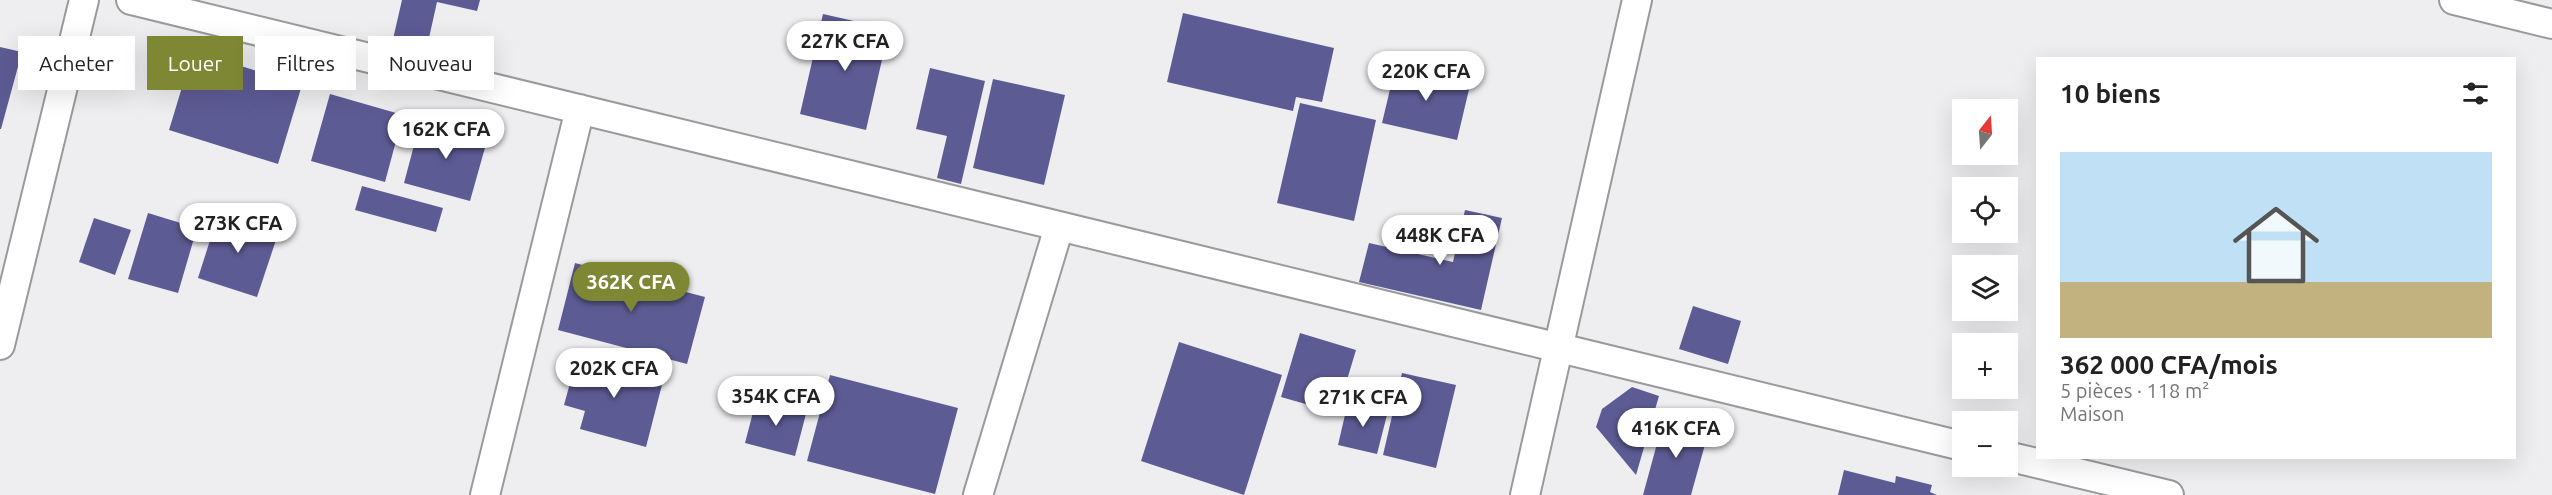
<!DOCTYPE html>
<html lang="fr">
<meta charset="utf-8">
<style>
body{margin:0;font-family:Ubuntu,sans-serif;background:#f2f2f2;color:#222;height:100vh;display:flex;flex-direction:column;font-size:22px;white-space:nowrap}
*{box-sizing:border-box;margin:0}
p{font-size:20px;color:#767676}
.icon{flex:none;width:33px;height:33px;fill:none;stroke:currentColor;stroke-width:2;stroke-linecap:round;stroke-linejoin:round}
.map{position:relative;flex:1;overflow:hidden}
.details{position:absolute;left:2036px;top:57px;width:480px;height:402px;display:flex;flex-direction:column;background:#fff;border-radius:0px;box-shadow:0 6px 24px #0002}
.details>*{flex:none}
.guide{position:absolute;left:18px;top:36px;width:570px;height:54px;display:flex;gap:12px}
.needle{width:39px;rotate:17deg}
.tools{position:absolute;left:1952px;top:99px;display:grid;gap:12px}
.tools a{display:grid;place-items:center;width:66px;height:66px;border-radius:0px;background:#fff;box-shadow:0 6px 24px #0002;font-size:30px}
.price{position:absolute;translate:-50% -51px;padding:0 14px;border-radius:21px;background:#fff;color:#222;font-size:20px;line-height:39px;filter:drop-shadow(0 2px 3px #0008)}
.price::after{content:'';position:absolute;left:50%;top:36px;width:18px;height:14px;margin-left:-9px;background:inherit;clip-path:polygon(0 0,100% 0,50% 100%)}
.price.current{background:#7d8734;color:#fff}
ul{padding:0;list-style:none}
li{display:grid;align-content:center;gap:12px;height:318px;padding:0 24px}
li+li{border-top:2px solid #e0e0e0}
li span{display:grid;place-items:center;height:186px;border-radius:0px;color:#555}
li>.icon{margin-inline-start:auto}
span .icon{width:108px;height:108px;fill:#fffc;stroke-width:1}
li b{font-size:26px}
h2{display:flex;justify-content:space-between;align-items:center;height:72px;padding:0 24px;font-size:26px}
.pill{padding:0 21px;border-radius:0px;background:#fff;box-shadow:0 6px 24px #0002;font-size:21px;line-height:54px}
.pill.current{background:#7d8734;color:#fff}
.map>svg:first-child{display:block}
.building{fill:#5d5b94}
.lines{fill:none;stroke-linecap:round;stroke-linejoin:round}
.street-casing{stroke:#9a9a9d;stroke-width:32}
.street{stroke:#fff;stroke-width:28}
</style>
<div class="map">
<svg width="2552" height="495" viewBox="0 0 2552 495">
<rect width="100%" height="100%" fill="#eeeef1"/>
<!-- building -->
<path class="building" d="M402 0H480L477 11 437 2 427 47 393 39Z
M1183 13 1334 48 1322 102 1296 97 1293 111 1167 82Z
M823 14 889 29 866 130 800 114Z
M0 47 22 52 1 129H0Z
M193 51 302 85 278 164 169 130Z
M1396 64 1471 81 1457 140 1382 123Z
M930 68 985 81 961 184 937 178 947 136 916 129Z
M993 79 1065 95 1044 185 973 168Z
M330 94 403 115 385 182 311 161Z
M1300 103 1376 120 1354 221 1277 203Z
M421 119 488 137 470 201 404 183Z
M362 186 443 208 436 232 355 210Z
M1465 210 1502 218 1481 310 1359 282 1369 243 1453 262Z
M219 212 279 231 257 297 198 278Z
M148 213 197 228 178 293 128 279Z
M94 218 131 230 115 275 79 262Z
M575 263 705 297 687 364 558 330Z
M1693 306 1741 321 1728 364 1679 349Z
M1300 333 1356 350 1337 413 1281 397Z
M1179 342 1282 375 1244 495 1141 461Z
M578 354 664 377 646 447 580 429 585 411 564 405Z
M1402 373 1456 385 1436 468 1383 455Z
M830 375 958 408 935 494 807 461Z
M1632 387 1659 396 1636 475 1596 427 1602 409Z
M757 397 807 410 795 456 745 443Z
M1348 402 1388 411 1377 454 1338 445Z
M1664 418 1709 430 1691 495H1643Z
M1844 470 1895 483 1896 476 1932 485 1930 492 1937 495H1838Z"/>
<g class="lines">
<defs>
<path id="street" d="M131 0 1962 446
M2454 0 2552 24
M0 345 84 0
M2007 456 2169 495
M485 495 580 109
M978 495 1059 227
M1525 495 1637 0"/>
</defs>
<!-- street casing -->
<use href="#street" class="street-casing"/>
<!-- street -->
<use href="#street" class="street"/>
</g>
</svg>
<div class="tools">
<a><svg class="needle" viewBox="-14 -14 28 28"><path d="M0-13l5 13h-10z" fill="#e53935"/><path d="M0 13l5-13h-10z" fill="#767676"/></svg></a>
<a><svg class="icon" aria-label="locate" viewBox="0 0 24 24"><circle cx="12" cy="12" r="6"/><path d="M12 2v4M12 18v4M2 12h4M18 12h4"/></svg></a>
<a><svg class="icon" aria-label="layers" viewBox="0 0 24 24"><path d="M12 4l9 5-9 5-9-5zM3 14l9 5 9-5"/></svg></a>
<a>+</a>
<a>−</a>
</div>
<b class="price" style="left:845px;top:72px">227K CFA</b>
<b class="price" style="left:1426px;top:102px">220K CFA</b>
<b class="price" style="left:446px;top:160px">162K CFA</b>
<b class="price" style="left:238px;top:254px">273K CFA</b>
<b class="price" style="left:1440px;top:266px">448K CFA</b>
<b class="price current" style="left:631px;top:313px">362K CFA</b>
<b class="price" style="left:614px;top:399px">202K CFA</b>
<b class="price" style="left:776px;top:427px">354K CFA</b>
<b class="price" style="left:1363px;top:428px">271K CFA</b>
<b class="price" style="left:1676px;top:459px">416K CFA</b>
<div class="guide">
<a class="pill">Acheter</a>
<a class="pill current">Louer</a>
<a class="pill">Filtres</a>
<a class="pill">Nouveau</a>
</div>
<section class="details">
<h2>10 biens<svg class="icon" aria-label="filters" viewBox="0 0 24 24"><path d="M4 7h16M4 17h16"/><circle cx="9" cy="7" r="2"/><circle cx="15" cy="17" r="2"/></svg></h2>
<ul>
<li><span style="background:linear-gradient(#bfe0f5 70%,#c2b280 0)"><svg class="icon" aria-label="home" viewBox="0 0 24 24"><path d="M3 11l9-7 9 7M6 9v11h12V9"/></svg></span><div><b>362 000 CFA/mois</b><p>5 pièces · 118 m²</p><p>Maison</p></div></li>
</ul>
</section>
</div>
